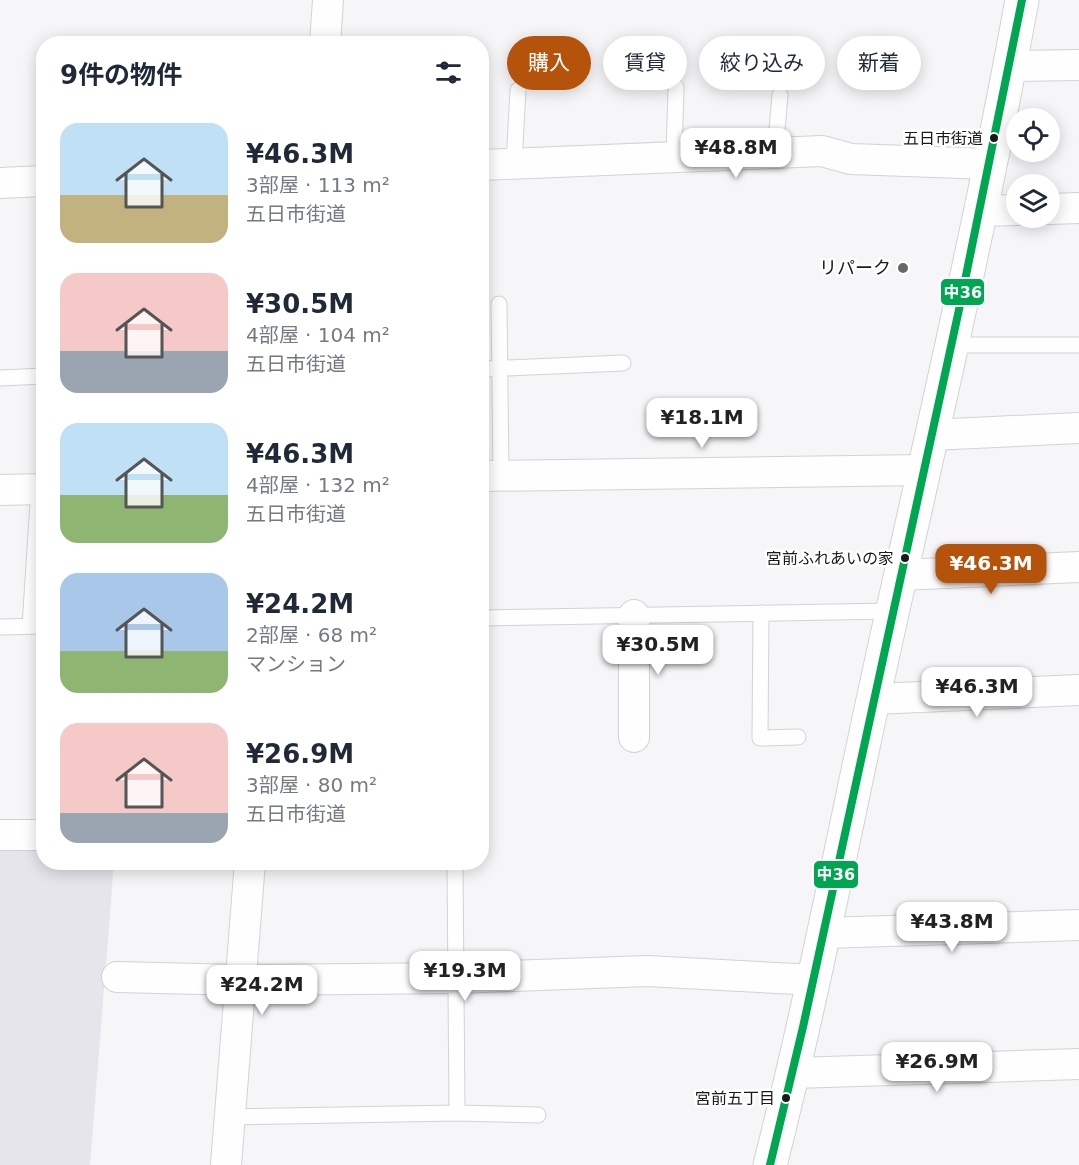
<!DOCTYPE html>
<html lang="ja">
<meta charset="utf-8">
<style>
body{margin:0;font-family:"DejaVu Sans","Noto Sans JP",sans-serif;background:#f6f6f7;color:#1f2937;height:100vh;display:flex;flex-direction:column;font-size:22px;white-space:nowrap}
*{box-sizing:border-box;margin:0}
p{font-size:20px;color:#747a83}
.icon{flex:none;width:33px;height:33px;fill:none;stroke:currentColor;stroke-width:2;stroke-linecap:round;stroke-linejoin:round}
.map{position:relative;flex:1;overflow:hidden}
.panel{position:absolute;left:36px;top:36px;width:453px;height:834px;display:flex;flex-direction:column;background:#fff;border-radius:24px;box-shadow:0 3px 15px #0003}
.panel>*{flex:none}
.hud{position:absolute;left:507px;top:36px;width:482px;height:54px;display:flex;gap:12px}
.fabs{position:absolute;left:1006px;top:108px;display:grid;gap:12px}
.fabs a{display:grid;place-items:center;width:54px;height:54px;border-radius:50%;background:#fff;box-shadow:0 3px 15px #0003;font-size:30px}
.price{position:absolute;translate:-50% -51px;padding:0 14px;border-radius:12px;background:#fff;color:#222;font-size:20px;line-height:39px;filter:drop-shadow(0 2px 3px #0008)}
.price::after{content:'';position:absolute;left:50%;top:36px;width:18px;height:14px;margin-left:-9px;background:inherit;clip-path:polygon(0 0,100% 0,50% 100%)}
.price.active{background:#b45309;color:#fff}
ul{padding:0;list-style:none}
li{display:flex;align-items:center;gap:18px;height:150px;padding:0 24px}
li span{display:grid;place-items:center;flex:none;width:168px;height:120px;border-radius:18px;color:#555}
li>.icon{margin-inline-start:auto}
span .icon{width:72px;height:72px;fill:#fffc;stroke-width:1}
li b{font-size:26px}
h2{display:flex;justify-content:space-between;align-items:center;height:72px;padding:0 24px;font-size:26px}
.tag{padding:0 21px;border-radius:27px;background:#fff;box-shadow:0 3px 15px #0003;font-size:21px;line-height:54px}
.tag.active{background:#b45309;color:#fff}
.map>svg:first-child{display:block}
.built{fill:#e6e5ec}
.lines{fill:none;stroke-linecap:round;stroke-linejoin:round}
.lane-casing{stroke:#d3d2d4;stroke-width:17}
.street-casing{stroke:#d3d2d4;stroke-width:32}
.primary-casing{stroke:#d3d2d4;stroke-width:35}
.lane{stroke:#fefefe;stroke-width:15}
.street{stroke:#fefefe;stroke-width:30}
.primary{stroke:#fefefe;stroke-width:33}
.bus-1-casing{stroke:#fff;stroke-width:12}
.bus-1{stroke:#00a651;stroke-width:8}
.bus-dot{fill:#1a191b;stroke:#fff;stroke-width:2}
.poi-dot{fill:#676668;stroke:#fff;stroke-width:2}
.labels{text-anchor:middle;stroke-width:5;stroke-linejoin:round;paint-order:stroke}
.bus-label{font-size:16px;fill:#1a191b;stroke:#fff;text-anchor:end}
.poi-label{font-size:18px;fill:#1a191b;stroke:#fff;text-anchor:end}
.line-badge{stroke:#fff;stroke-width:2}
.badge-label{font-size:16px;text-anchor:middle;font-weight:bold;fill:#fff}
</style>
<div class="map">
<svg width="1079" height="1165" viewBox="0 0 1079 1165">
<rect width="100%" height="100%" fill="#f6f5f8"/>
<!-- built -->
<path class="built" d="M0 850H43L44 862 114 863 90 1165H0Z"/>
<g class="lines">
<defs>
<path id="lane" d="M775 153 780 95
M674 157 676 87
M514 164 518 90
M499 304 501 475
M950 345H1079
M482 369 623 363
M0 378 44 376
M761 613 760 738 798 737
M482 618 892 611
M30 626 39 489
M0 627 44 626
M455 862 457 1113
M230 1117 457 1113 538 1115"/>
<path id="street" d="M325 44 328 0
M1010 66 1079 65
M482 165 822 151 851 159 990 164
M0 183 44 181
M1050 209 1079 208
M980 211 1017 210
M931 435 1079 428
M482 476 924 470
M0 490 44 489
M900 575 1079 567
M874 699 1079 690
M634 737V615
M0 835H44
M824 933 1079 925
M117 977 241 980 457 978 647 971 814 980
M794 1073 1079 1064
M226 1165 250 862"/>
<path id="primary" d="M770 1165C817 981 851 795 893 609 938 407 985 204 1022 0"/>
</defs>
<!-- lane casing -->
<use href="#lane" class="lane-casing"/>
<!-- street casing -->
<use href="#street" class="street-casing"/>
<!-- primary casing -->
<use href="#primary" class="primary-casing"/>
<!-- lane -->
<use href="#lane" class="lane"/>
<!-- street -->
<use href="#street" class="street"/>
<!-- primary -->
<use href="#primary" class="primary"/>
<defs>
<path id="bus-1" d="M770 1165 803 1027 960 305 1022 0"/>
</defs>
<!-- bus-1 casing -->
<use href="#bus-1" class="bus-1-casing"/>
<!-- bus-1 -->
<use href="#bus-1" class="bus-1"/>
</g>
<!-- markers -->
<g class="bus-dot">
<circle cx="994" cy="138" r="5"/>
<circle cx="905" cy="558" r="5"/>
<circle cx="786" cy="1098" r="5"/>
</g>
<circle class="poi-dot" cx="903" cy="268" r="6"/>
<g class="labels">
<!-- bus labels -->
<g class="bus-label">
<text x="983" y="144">五日市街道</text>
<text x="894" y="564">宮前ふれあいの家</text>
<text x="775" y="1104">宮前五丁目</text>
</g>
<!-- poi labels -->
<g class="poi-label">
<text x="891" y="274">リパーク</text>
</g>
</g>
<g class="line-badge">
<rect x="940" y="278" width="45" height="28" rx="6" fill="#00a651"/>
<rect x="813" y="860" width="46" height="29" rx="6" fill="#00a651"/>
</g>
<g class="badge-label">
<text x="963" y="298">中36</text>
<text x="836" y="880">中36</text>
</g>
</svg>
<div class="fabs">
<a><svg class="icon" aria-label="locate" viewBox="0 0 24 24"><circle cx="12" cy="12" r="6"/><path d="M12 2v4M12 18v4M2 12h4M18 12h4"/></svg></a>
<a><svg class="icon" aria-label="layers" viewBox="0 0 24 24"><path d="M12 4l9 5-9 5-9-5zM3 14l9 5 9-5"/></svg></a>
</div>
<b class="price" style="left:736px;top:179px">¥48.8M</b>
<b class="price" style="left:702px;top:449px">¥18.1M</b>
<b class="price active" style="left:991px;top:595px">¥46.3M</b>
<b class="price" style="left:658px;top:676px">¥30.5M</b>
<b class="price" style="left:977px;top:718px">¥46.3M</b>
<b class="price" style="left:952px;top:953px">¥43.8M</b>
<b class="price" style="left:465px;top:1002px">¥19.3M</b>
<b class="price" style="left:262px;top:1016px">¥24.2M</b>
<b class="price" style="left:937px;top:1093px">¥26.9M</b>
<div class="hud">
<a class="tag active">購入</a>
<a class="tag">賃貸</a>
<a class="tag">絞り込み</a>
<a class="tag">新着</a>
</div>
<section class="panel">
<h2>9件の物件<svg class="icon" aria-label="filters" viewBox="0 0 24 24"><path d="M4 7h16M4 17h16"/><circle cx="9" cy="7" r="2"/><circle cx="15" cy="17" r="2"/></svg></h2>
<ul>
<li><span style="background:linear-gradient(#bfe0f5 60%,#c2b280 0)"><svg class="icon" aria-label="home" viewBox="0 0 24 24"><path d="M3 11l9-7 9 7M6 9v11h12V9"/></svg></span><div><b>¥46.3M</b><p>3部屋 · 113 m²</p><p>五日市街道</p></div></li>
<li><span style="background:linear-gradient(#f6c9c9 65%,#9aa5b1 0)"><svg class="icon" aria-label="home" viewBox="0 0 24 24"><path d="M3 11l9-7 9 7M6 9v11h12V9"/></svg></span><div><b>¥30.5M</b><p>4部屋 · 104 m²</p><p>五日市街道</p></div></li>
<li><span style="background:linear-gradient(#bfe0f5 60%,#8fb573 0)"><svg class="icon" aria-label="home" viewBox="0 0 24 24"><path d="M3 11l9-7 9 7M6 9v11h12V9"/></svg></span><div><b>¥46.3M</b><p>4部屋 · 132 m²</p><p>五日市街道</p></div></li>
<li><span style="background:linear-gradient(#a9c7e8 65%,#8fb573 0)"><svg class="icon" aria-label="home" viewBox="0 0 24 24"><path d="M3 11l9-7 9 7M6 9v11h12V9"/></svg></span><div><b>¥24.2M</b><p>2部屋 · 68 m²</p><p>マンション</p></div></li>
<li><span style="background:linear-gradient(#f6c9c9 75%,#9aa5b1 0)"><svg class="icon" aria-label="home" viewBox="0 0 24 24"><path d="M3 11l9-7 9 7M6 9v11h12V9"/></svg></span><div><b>¥26.9M</b><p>3部屋 · 80 m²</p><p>五日市街道</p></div></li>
</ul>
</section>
</div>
